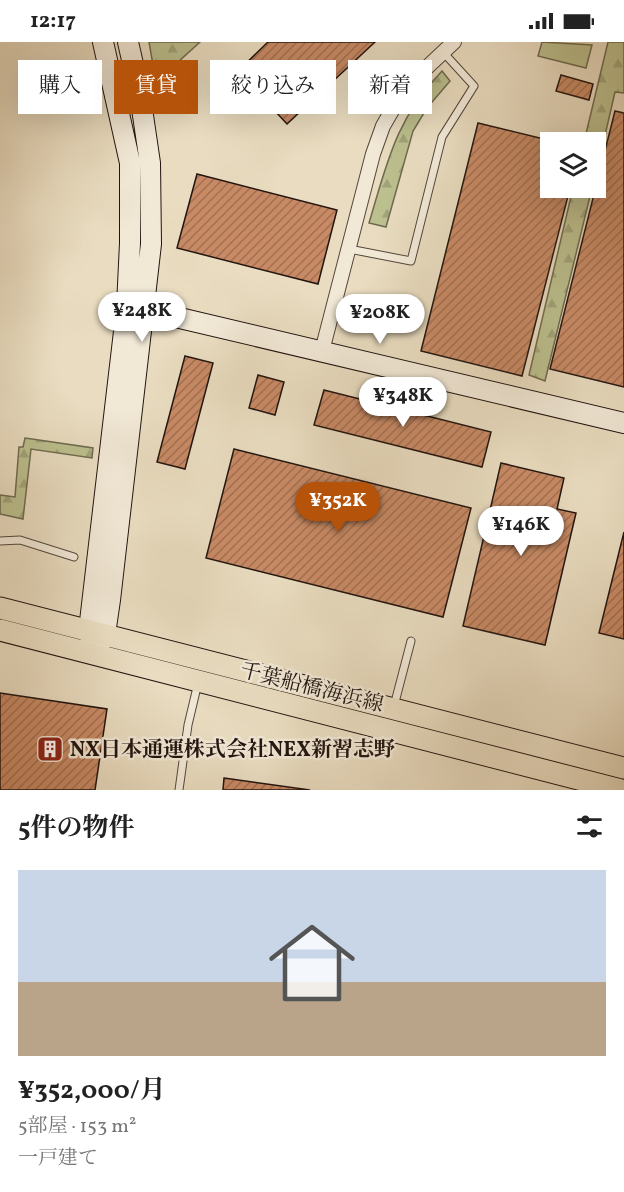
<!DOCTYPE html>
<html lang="ja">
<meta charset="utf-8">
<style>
body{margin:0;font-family:Vollkorn,"Noto Serif JP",serif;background:#f2f2f2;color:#222;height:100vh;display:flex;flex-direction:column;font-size:22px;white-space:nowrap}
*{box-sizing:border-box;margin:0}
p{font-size:20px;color:#767676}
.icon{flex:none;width:33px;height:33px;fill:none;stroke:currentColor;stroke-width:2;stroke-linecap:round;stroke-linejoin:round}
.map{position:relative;height:748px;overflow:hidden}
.panel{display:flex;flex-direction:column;background:#fff;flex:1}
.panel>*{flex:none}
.hud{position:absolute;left:18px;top:18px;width:588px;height:54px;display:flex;gap:12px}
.buttons{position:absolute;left:540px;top:90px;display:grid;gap:12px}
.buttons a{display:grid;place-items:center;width:66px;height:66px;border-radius:0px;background:#fff;box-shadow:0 6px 24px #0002;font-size:30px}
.price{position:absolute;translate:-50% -51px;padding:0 14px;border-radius:21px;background:#fff;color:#222;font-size:20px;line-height:39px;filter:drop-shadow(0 2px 3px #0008)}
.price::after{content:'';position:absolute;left:50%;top:36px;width:18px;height:14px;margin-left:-9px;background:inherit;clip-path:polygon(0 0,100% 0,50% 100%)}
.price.active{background:#b45309;color:#fff}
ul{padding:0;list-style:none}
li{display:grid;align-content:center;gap:12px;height:318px;padding:0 18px}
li+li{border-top:2px solid #e0e0e0}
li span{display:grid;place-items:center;height:186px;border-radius:0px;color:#555}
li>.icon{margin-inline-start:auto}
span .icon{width:108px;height:108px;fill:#fffc;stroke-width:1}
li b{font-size:26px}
h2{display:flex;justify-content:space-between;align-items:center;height:72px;padding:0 18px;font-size:26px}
.pill{padding:0 21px;border-radius:0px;background:#fff;box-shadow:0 6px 24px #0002;font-size:21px;line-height:54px}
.pill.active{background:#b45309;color:#fff}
.status{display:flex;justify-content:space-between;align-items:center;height:42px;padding:0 30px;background:#fff;direction:ltr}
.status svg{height:16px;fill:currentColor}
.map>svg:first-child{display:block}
.forest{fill:url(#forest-firs);stroke:#6f6a4f;stroke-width:1.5}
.pitch{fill:#bcbf8e;stroke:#6f6a4f;stroke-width:1.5}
.building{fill:url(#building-hatch);stroke:#221510;stroke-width:1.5}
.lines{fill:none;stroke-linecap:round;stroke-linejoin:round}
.lane-casing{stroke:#54473c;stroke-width:9}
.street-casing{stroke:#54473c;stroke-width:16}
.secondary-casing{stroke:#221510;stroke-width:22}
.primary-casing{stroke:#221510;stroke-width:23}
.lane{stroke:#f1e8d6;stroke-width:7}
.street{stroke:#f1e8d6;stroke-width:14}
.secondary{stroke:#f1e8d6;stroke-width:20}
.primary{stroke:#e9dcc0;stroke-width:21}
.labels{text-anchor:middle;stroke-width:5;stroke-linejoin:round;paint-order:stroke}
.street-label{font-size:21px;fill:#221510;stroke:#f1e8d6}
.poi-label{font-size:21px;font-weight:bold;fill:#221510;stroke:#f1e8d6;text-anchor:start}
</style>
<div class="status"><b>12:17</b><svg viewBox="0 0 49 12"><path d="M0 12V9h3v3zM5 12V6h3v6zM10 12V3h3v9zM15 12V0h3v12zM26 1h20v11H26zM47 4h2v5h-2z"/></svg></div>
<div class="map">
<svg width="624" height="748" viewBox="0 0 624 748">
<defs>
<pattern id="forest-firs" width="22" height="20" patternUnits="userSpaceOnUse" patternTransform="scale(1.5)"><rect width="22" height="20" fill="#bcbf8e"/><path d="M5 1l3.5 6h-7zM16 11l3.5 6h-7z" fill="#a1a379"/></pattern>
<pattern id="building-hatch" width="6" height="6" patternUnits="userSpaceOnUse" patternTransform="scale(1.5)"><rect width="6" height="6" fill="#c88a65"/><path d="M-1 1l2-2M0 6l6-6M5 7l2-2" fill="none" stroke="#a27052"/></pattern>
</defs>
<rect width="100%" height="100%" fill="#e9dcc0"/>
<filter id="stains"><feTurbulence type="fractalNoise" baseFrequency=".00333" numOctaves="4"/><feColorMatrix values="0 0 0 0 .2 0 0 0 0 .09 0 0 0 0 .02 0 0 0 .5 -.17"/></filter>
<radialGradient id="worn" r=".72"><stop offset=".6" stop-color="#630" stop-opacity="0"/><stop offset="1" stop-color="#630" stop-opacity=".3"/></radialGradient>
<!-- forest -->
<path class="forest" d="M149 0H200L156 40Z
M608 0H624V51L615 50 596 132V100H584Z
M442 29 450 39 427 66 413 89 386 185 369 181C387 121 396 76 442 29Z
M573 146H592L545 339 529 333Z
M25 396 93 406 92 416 31 407 23 477 0 472V453L15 455 19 405H23Z"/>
<!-- pitch -->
<path class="pitch" d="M542 0 592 3 586 26 538 14Z"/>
<!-- building -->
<path class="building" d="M268 0H375L287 82 238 29Z
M561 33 593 42 589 58 556 49Z
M615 69 624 71V345L550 327Z
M478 81 556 100H550V146H570L522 334 421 309Z
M197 132 337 168 318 242 177 206Z
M185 314 213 321 185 427 157 420Z
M258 333 284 340 275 373 249 366Z
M324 348 491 390 482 425 314 383Z
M234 407 471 466 443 575 206 516Z
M501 421 564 436 557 467 576 471 545 603 463 584Z
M624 490V597L599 591Z
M0 651 107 667 95 748H0Z
M224 736 310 748H223Z"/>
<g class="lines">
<defs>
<path id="lane" d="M349 207 411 219 442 95 474 44 443 10
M0 499 20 498 74 515
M394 664 411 599
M179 748 188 683 198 641"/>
<path id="street" d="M322 309 373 112 383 84 405 46 454 0"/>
<path id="secondary" d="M133 265 624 381
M92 603 89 588 127 264 130 201V121L103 0
M97 607 105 592 110 558 151 202 150 121 140 53 128 0"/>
<path id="primary" d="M0 566 624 726
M0 588 621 748"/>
</defs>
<!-- lane casing -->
<use href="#lane" class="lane-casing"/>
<!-- street casing -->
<use href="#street" class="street-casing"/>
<!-- secondary casing -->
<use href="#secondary" class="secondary-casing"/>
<!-- primary casing -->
<use href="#primary" class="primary-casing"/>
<!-- lane -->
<use href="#lane" class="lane"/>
<!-- street -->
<use href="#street" class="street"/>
<!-- secondary -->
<use href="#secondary" class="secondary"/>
<!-- primary -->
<use href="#primary" class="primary"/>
</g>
<!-- icons -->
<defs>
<symbol id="building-square" viewBox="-11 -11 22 22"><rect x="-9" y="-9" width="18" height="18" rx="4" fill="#8f2418" stroke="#f1e8d6"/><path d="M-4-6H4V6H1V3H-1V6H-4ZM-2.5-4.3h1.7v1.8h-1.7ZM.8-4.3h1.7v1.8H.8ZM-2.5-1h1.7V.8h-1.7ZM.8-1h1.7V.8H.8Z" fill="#fff"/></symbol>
</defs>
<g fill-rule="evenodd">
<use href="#building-square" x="35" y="692" width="30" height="30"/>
</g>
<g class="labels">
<!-- street labels -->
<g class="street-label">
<text transform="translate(312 645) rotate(14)" y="7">千葉船橋海浜線</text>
</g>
<!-- poi labels -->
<g class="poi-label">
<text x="70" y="714">NX日本通運株式会社NEX新習志野</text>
</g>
</g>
<rect width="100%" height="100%" filter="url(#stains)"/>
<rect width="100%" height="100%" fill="url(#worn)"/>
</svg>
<div class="buttons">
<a><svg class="icon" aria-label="layers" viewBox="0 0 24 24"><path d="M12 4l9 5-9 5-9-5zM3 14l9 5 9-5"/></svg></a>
</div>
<b class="price" style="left:142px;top:301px">¥248K</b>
<b class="price" style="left:380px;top:303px">¥208K</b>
<b class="price" style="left:403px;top:386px">¥348K</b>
<b class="price active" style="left:338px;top:491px">¥352K</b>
<b class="price" style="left:521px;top:515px">¥146K</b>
<div class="hud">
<a class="pill">購入</a>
<a class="pill active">賃貸</a>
<a class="pill">絞り込み</a>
<a class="pill">新着</a>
</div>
</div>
<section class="panel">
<h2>5件の物件<svg class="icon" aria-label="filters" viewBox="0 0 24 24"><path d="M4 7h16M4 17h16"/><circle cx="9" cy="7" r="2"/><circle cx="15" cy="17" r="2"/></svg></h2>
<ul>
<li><span style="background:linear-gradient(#c9d6e8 60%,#b9a48a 0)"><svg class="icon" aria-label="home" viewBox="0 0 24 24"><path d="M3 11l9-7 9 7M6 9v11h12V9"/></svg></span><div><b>¥352,000/月</b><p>5部屋 · 153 m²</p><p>一戸建て</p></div></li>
</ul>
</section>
